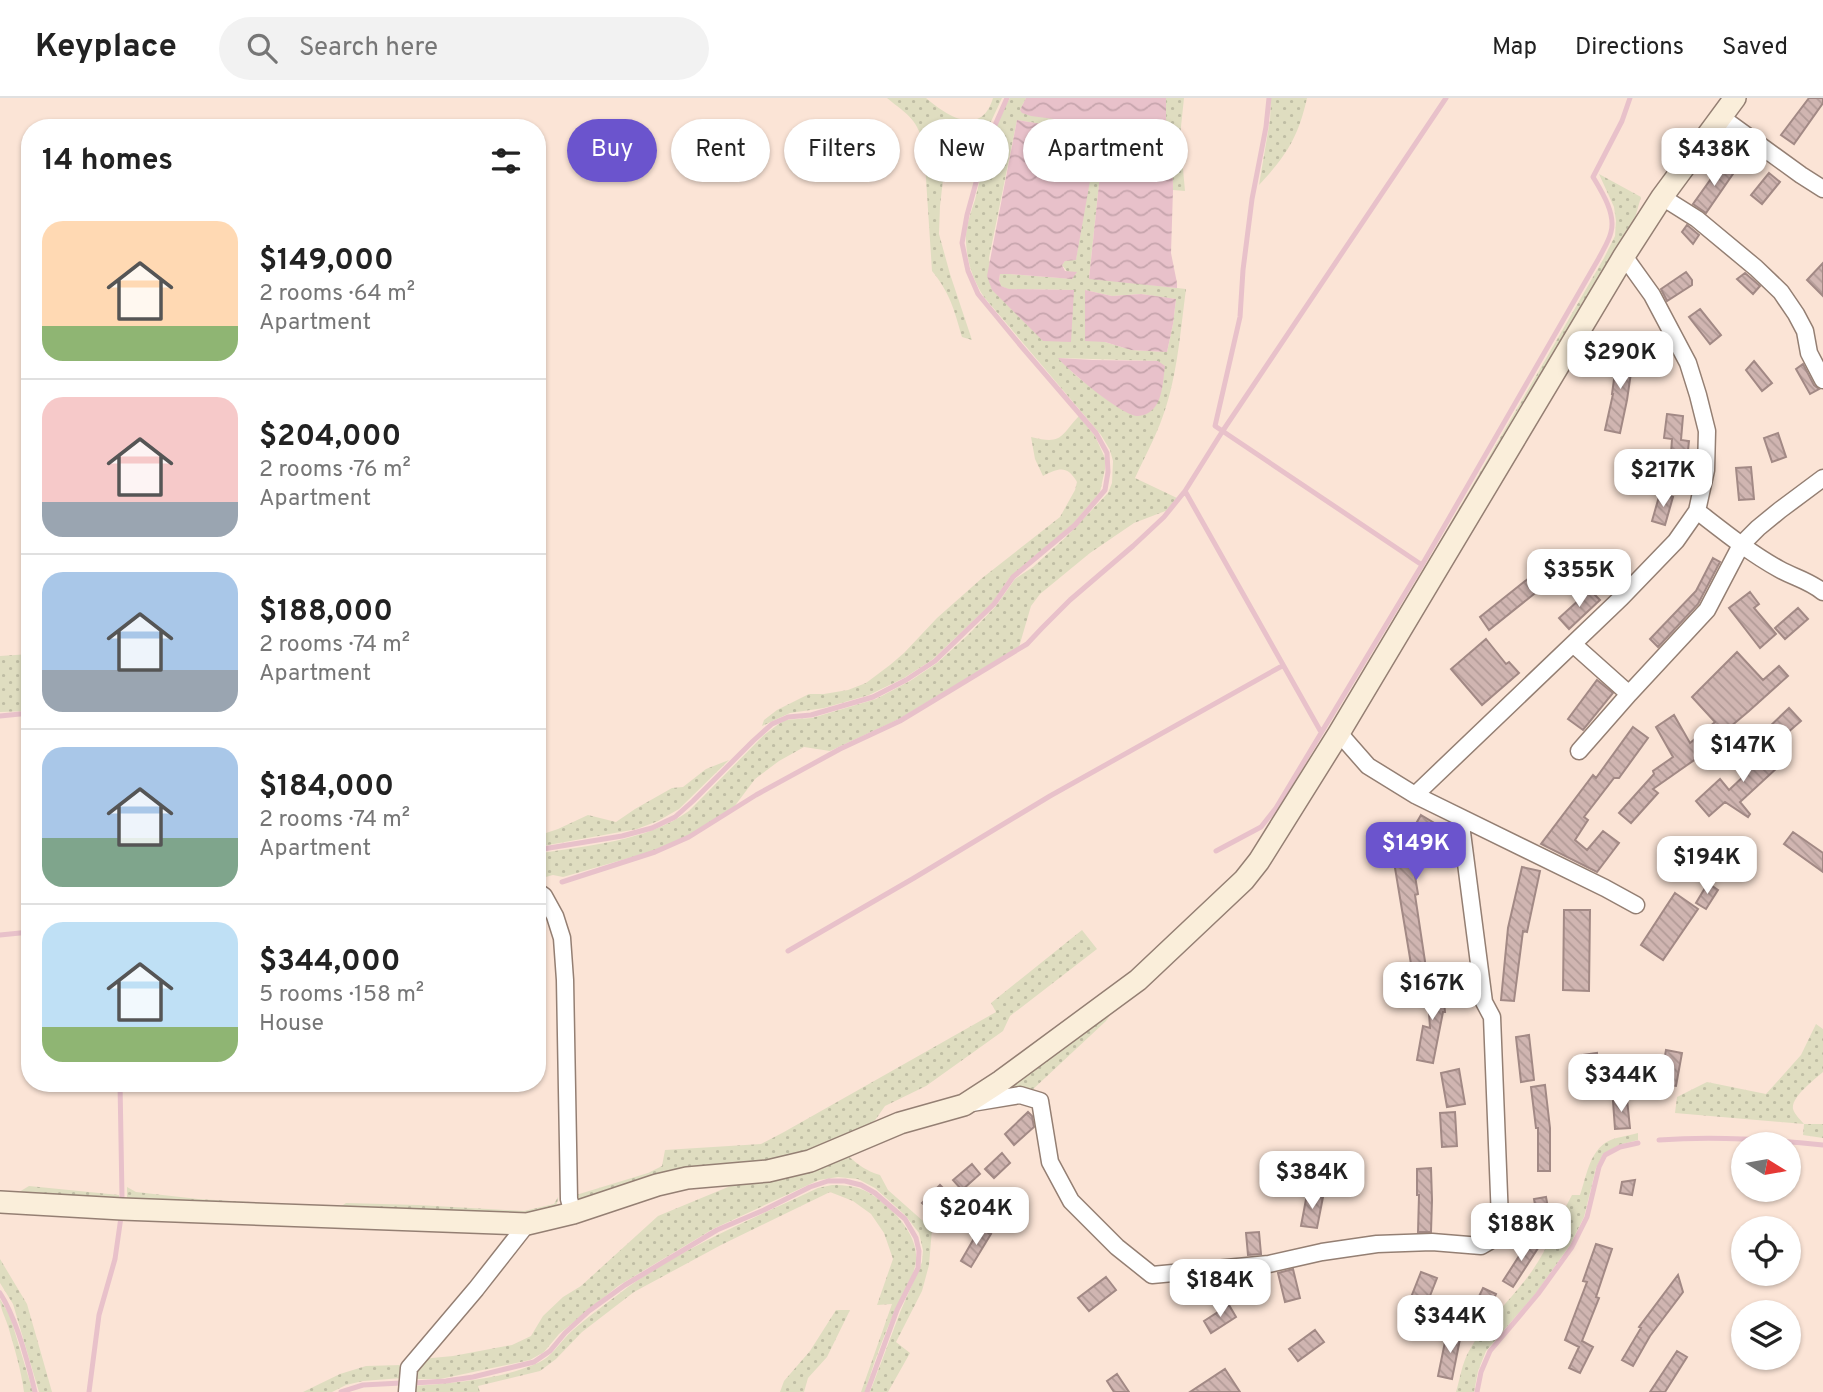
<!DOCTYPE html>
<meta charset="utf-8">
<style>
body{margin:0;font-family:Overpass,sans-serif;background:#f2f2f2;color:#222;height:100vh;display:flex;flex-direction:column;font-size:26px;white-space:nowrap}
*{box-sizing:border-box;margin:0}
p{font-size:23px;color:#767676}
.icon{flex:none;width:38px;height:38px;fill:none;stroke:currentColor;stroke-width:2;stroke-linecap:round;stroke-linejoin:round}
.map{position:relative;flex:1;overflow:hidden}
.side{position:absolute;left:21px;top:21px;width:525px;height:973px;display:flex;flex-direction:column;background:#fff;border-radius:28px;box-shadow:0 2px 5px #0004}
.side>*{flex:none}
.banner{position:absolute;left:567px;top:21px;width:665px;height:63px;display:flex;gap:14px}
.needle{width:46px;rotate:101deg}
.buttons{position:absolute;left:1731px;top:1034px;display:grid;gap:14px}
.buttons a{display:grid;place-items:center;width:70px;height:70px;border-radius:50%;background:#fff;box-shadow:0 2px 5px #0004;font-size:35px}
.price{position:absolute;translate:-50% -60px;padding:0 16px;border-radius:14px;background:#fff;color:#222;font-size:23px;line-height:46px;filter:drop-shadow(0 2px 4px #0008)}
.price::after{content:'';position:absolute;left:50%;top:42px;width:21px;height:16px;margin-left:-10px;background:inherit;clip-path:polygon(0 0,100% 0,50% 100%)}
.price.current{background:#6b54cd;color:#fff}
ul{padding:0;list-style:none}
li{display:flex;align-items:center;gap:21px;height:175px;padding:0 21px}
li+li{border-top:2px solid #e0e0e0}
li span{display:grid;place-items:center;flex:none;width:196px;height:140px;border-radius:21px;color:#555}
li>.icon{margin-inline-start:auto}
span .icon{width:84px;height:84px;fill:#fffc;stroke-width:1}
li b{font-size:30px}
h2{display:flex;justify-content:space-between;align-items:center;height:84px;padding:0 21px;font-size:30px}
.tag{padding:0 24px;border-radius:32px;background:#fff;box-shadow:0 2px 5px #0004;font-size:24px;line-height:63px}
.tag.current{background:#6b54cd;color:#fff}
header{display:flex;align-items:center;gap:42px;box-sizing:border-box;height:98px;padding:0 35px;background:#fff;border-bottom:2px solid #e0e0e0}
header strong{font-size:33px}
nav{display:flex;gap:38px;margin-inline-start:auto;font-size:24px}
.search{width:490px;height:63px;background:#f2f2f2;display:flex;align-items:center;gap:18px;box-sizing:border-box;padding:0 24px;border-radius:38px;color:#767676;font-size:26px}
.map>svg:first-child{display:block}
.grass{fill:url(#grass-dots);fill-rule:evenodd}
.water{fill:url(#water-waves)}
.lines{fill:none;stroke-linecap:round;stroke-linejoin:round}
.stream{stroke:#e8c1ca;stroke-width:5}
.building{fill:url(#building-back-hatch);stroke:#a28985;stroke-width:2}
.street-casing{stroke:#947f73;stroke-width:19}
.secondary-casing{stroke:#947f73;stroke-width:24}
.street{stroke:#fff;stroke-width:16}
.secondary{stroke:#faeeda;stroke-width:21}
</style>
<header>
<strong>Keyplace</strong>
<div class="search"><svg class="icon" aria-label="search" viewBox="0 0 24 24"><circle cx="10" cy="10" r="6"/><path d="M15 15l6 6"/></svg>Search here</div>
<nav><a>Map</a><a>Directions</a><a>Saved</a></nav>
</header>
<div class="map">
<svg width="1823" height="1294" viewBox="0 0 1823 1294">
<defs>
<pattern id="grass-dots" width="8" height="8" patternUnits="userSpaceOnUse" patternTransform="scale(1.75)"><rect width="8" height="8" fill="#dfddc0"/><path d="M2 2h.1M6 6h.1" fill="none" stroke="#bfbda4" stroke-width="1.8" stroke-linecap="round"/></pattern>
<pattern id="water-waves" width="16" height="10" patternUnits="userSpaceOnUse" patternTransform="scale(1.75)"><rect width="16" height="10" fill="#e8c1ca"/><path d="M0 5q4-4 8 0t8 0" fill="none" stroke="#c7a5ad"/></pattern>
<pattern id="building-back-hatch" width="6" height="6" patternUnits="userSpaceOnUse" patternTransform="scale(1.75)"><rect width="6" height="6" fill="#d0b5b1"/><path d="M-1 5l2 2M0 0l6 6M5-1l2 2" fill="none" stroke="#b29b97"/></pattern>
</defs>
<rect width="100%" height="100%" fill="#fbe4d6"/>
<!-- grass -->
<path class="grass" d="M887 0H926C947 18 981 40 993 0H1002L988 30 969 44 965 72 944 73 940 108 939 136 950 176 972 242 962 239C954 211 950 195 932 173L924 50C918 21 909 18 887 0Z
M1010 0H1026L1020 12 1166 30V0H1184L1180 38 1185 93 1173 92 1171 43 1107 36 1103 59 1094 58 1095 35 1017 22 989 160 992 192H1074L1008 191 1001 188 999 182 1000 176H1010L1073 181 1062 167 1065 163 1076 161 1092 65 1101 67 1089 180 1186 191C1180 236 1177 284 1160 326 1153 344 1143 362 1135 380L1177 400 1168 412 1134 425 1090 455 1040 496 1031 508 1019 549 899 621 830 653 804 649 779 663 755 681 734 709 688 738 653 753 563 779 553 777 542 780 541 785 537 784V756C589 747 645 744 689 713L764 637 784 622 812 620 876 601 910 583 937 565 968 537 996 508 1015 481 1033 469 1066 439 1108 395 1112 385 1113 363 1110 352 1101 337 984 199C973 182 967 164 966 144 965 130 971 114 975 102 984 67 991 30 1010 0ZM1085 192 1112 198 1141 196 1176 201 1173 226 1167 254 1131 252 1105 244ZM1059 260 1158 263 1116 308 1075 277Z
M1271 0H1307C1298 40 1286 58 1259 87L1270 22Z
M1599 76 1641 99 1635 120 1426 467 1536 278 1604 160 1615 138 1616 123 1614 109Z
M1079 318 1095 338 1105 360V371L1100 394 1073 426 1010 479 992 505 932 562 904 580 869 597 824 610 790 615 762 628 764 622 777 612 809 596H824L848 592 866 585 890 567 904 555 937 520 981 481 1060 419 1075 392 1077 384C1067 367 1059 370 1043 378L1035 361 1031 339C1063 347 1060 338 1079 318Z
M30 556V613L0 614V558Z
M729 662 679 711 658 723 637 731 537 749V738L558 731 588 717 616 724 635 711 672 690 683 689 706 671Z
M1082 832 1097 851 1010 918 1003 933 926 988 885 1008 871 1028 790 1059 578 1108 576 1097 648 1075 662 1068 665 1052 761 1046 784 1034 996 914 991 905Z
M1125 895 1106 923 1030 994 976 1002Z
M1816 926 1823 931V974C1814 982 1791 999 1793 1011 1795 1017 1800 1021 1804 1026H1823V1040L1803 1037 1804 1026 1675 1015 1677 999 1707 984 1766 996 1801 957Z
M1638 1035V1042L1619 1047 1603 1056 1596 1070 1584 1119 1570 1147 1536 1195 1486 1253 1478 1273 1474 1294H1456C1460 1281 1462 1265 1469 1253 1483 1226 1514 1199 1532 1173 1549 1149 1558 1122 1572 1097H1580C1586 1080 1589 1056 1605 1045 1614 1039 1628 1038 1638 1035Z
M844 1052C851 1063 868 1074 880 1077L888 1092 932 1131 929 1167 922 1193 896 1244 910 1255 888 1294H870L901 1212 922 1164 923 1152 919 1135 905 1117 875 1090 858 1081 838 1079 819 1082 713 1131 618 1188 559 1236 544 1254 530 1262 440 1281H410L421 1261 453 1258 512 1247 531 1238 543 1218 563 1199 581 1188 658 1118 757 1077Z
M832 1087C860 1087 870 1093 890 1111 904 1124 918 1143 916 1163 914 1180 902 1197 895 1213 883 1239 873 1267 865 1294H861L892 1206 877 1207 893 1161 884 1135 871 1116 853 1103 830 1094 721 1147 634 1194 582 1234 556 1261 540 1273 478 1288 480 1294H411L412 1288C452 1285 496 1282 533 1267 553 1260 558 1245 573 1232 590 1217 610 1203 628 1189 686 1148 754 1120 818 1090Z
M29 1088 119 1097V1105L0 1098V1093L19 1094Z
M127 1089 136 1094 198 1101 340 1109 346 1105 418 1107 524 1113 554 1106 558 1099C558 1113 546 1114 535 1119L127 1103Z
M0 1161 27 1206 52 1294H39L13 1206 0 1185Z
M0 1201 10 1218 33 1294H24C21 1271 14 1249 8 1228 5 1218 0 1211 0 1201Z
M836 1212H850L827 1259 808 1280 804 1294H780L784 1283 810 1253Z
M402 1267V1280L363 1283 346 1287 332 1294H303L340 1276 366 1268Z"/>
<!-- water -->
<path class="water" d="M1026 0H1166V30L1092 26 1031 18 1022 15 1020 12Z
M1017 22 1096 35 1094 57 1102 59 1107 36 1172 43 1173 92 1171 155 1177 185V190L1089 181 1101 67 1093 66 1076 162 1065 163 1062 167 1065 173 1077 174 1072 181 1010 176H1000L999 182 1001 188 1009 191 1074 192 1071 244 1043 243 992 192 987 178Z
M1085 192 1112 198 1141 196 1176 201 1173 226 1167 254 1131 252 1105 244 1085 243Z
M1058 260 1093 262 1158 263 1165 268C1163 281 1163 304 1151 313 1148 316 1141 318 1136 318 1119 315 1070 274 1058 260Z"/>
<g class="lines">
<!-- stream -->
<path class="stream" d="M1269 0 1266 29 1252 101 1243 172 1240 219 1215 328 1422 467
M1185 393 1321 634
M0 618 30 615
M537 752 622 738 652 730 675 719 693 703 753 643 772 626 788 619 811 617 873 599 906 582 935 563 994 506 1013 479 1075 427 1105 392 1108 374 1107 355 1096 335 1021 248 978 196 968 173 962 145 967 117 987 45 1007 0
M1216 753 1261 729 1276 710 1422 467 1599 160C1603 152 1609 143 1611 134 1616 116 1602 94 1593 79L1622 23 1630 0
M562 784 655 754 689 739 756 697 840 651 900 623 1027 546 1042 530 1070 502 1133 448 1164 419 1185 393 1222 334 1446 0
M0 837 30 834
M788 853 914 780 1050 698 1282 568
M120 985 122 1099
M1659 1042C1715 1038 1767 1041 1823 1047
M0 1195C17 1221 28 1264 35 1294
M414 1285 446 1283 473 1279 534 1264 550 1253 565 1235 589 1213 625 1187 717 1132 764 1112 810 1089 828 1083H845L861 1087 875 1095 905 1121 916 1140 919 1153 918 1170 897 1212 867 1294
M89 1294 99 1217 115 1161 121 1119
M341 1294 363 1287 401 1285
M1477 1294 1481 1274 1490 1253 1538 1196 1572 1149 1587 1119 1599 1069 1605 1057 1620 1049 1638 1045"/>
</g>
<!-- building -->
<path class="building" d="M1809 0H1823V5L1794 46 1781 37Z
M1723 64 1735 73 1706 115 1693 106Z
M1769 75 1780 84 1762 106 1751 97Z
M1687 127 1699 137 1693 146 1682 134Z
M1823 165V198L1807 182Z
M1686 174 1692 182V187L1667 203 1661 191Z
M1745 175 1760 188 1753 196 1737 181Z
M1700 211 1721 237 1710 246 1689 219Z
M1618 252 1634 254 1627 302 1620 335 1605 332 1613 296H1612Z
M1754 263 1772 285 1762 293 1746 272Z
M1803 266 1814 287 1819 291 1810 296 1796 271Z
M1667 316 1683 318 1681 342 1689 343 1686 371 1670 370 1672 341 1664 340Z
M1778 335 1786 359 1772 364 1764 340Z
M1751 369 1754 401 1739 402 1736 370Z
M1660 395 1673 399 1665 427 1652 423Z
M1559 456 1569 468 1489 532 1480 519Z
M1597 456 1616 478 1606 487 1586 466Z
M1713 460 1720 464 1698 506 1658 549 1650 541 1696 493Z
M1590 492 1600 502 1569 531 1559 520Z
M1750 494 1759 506 1754 510 1776 536 1760 550 1729 510Z
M1798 510 1808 521 1785 541 1775 530Z
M1486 541 1506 566 1509 564 1519 575 1482 607 1451 571Z
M1737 554 1763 582 1779 568 1788 578 1749 613 1698 656 1700 658 1653 691 1658 695 1631 725 1619 715 1654 676 1653 673 1673 659 1656 629 1674 617 1690 645 1715 624 1692 599Z
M1597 582 1613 595 1583 632 1568 621Z
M1789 610 1801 623 1778 643 1767 631Z
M1633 629 1648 640 1619 680H1614L1584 719 1588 722 1575 742 1587 752 1603 733 1619 745 1597 774 1541 746 1593 677 1596 680Z
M1779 645 1790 658 1740 704 1750 716 1748 719 1725 704 1709 718 1696 703 1720 681 1729 692Z
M1421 717 1451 735 1452 739 1445 752 1427 742 1413 766 1418 796 1415 797 1426 870 1412 872 1394 764Z
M1793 734 1823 755V774L1784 746Z
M1522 769 1540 773 1527 834 1523 833 1514 903 1501 902 1508 830Z
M1708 785 1718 792 1706 811 1696 805Z
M1675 795 1698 811 1663 862 1641 847Z
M1564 812H1590L1589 893 1563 892Z
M1442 883 1445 914H1443L1433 965 1417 962 1423 928 1430 930 1427 884Z
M1529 937 1534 982 1521 984 1516 939Z
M1666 952 1682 955 1676 988 1660 986Z
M1597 955 1600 985 1585 987 1582 957Z
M1459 971 1465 1006 1447 1009 1441 975Z
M1545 987 1550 1030V1073H1538V1030H1536L1531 989Z
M1627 1001 1630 1030 1615 1031 1613 1003Z
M1028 1014 1032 1018 1034 1029 1014 1047 1005 1036Z
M1455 1014 1457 1048 1442 1049 1440 1015Z
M1002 1055 1010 1065 994 1080 985 1071Z
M972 1066 980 1076 962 1092 953 1082Z
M1431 1070 1432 1102 1431 1134H1418L1419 1097H1417V1071Z
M1635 1082 1632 1097 1620 1095 1622 1084Z
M940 1087 949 1096 931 1113 922 1105Z
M1307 1096 1323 1099 1317 1130 1301 1128Z
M1546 1099 1552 1132 1540 1135 1534 1101Z
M980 1130 991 1136 971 1169 961 1163Z
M1259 1134 1261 1156 1248 1157 1246 1135Z
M1530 1141 1540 1147 1513 1189 1503 1183Z
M1596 1146 1612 1151 1596 1199 1599 1200 1582 1243 1593 1249 1580 1275 1569 1270 1579 1249 1565 1242 1587 1184 1583 1183Z
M1293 1171 1300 1200 1285 1204 1278 1175Z
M1421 1174 1437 1180 1424 1213 1408 1207Z
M1678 1177 1683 1194 1650 1238 1633 1268 1622 1262 1641 1230 1639 1229Z
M1106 1179 1116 1192 1089 1213 1078 1200Z
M1483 1190 1496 1196 1480 1231 1466 1225Z
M1229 1207 1236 1219 1211 1235 1204 1223Z
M1315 1232 1324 1244 1298 1263 1289 1251Z
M1447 1234 1461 1236 1452 1281 1438 1278Z
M1677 1253 1687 1259 1665 1294H1650Z
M1225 1271 1240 1294H1190Z
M1117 1276 1129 1294H1114L1107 1283Z"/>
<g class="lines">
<defs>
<path id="street" d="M1721 19 1801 77 1823 91
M1662 99 1697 121 1756 170 1781 194 1796 216 1805 233 1809 255 1823 282
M1697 413C1723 433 1750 455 1779 471 1795 480 1808 482 1823 494
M1573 546 1629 596
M1339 635 1368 668 1415 697 1605 790 1636 807
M1579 653 1629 596 1707 512 1741 447 1758 430 1780 412 1823 380
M1415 697 1621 500 1676 443 1697 413 1706 372 1707 333 1698 297 1688 265 1652 197 1624 158
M537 793 544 798 555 818 562 840 565 882 569 1101 573 1115
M972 1005 1020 997 1040 1003 1050 1064 1071 1103 1117 1149 1152 1177 1269 1166 1322 1154 1377 1146 1432 1144 1481 1148 1495 1140 1500 1122 1492 919 1484 904 1460 719
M407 1294 409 1270 476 1191 527 1126"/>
<path id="secondary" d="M0 1104 122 1111 527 1126 573 1115 657 1087 687 1080 768 1073 810 1063 900 1025 964 1007 1001 983 1138 882 1244 782 1259 763 1339 635 1624 158 1662 99 1735 0"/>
</defs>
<!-- street casing -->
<use href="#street" class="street-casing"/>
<!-- secondary casing -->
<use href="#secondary" class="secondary-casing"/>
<!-- street -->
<use href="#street" class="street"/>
<!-- secondary -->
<use href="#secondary" class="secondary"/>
</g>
</svg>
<div class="buttons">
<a><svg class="needle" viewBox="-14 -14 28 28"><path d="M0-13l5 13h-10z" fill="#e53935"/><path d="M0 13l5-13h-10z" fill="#767676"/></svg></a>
<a><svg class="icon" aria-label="locate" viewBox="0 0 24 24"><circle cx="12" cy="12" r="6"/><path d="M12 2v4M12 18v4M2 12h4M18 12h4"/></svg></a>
<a><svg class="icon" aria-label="layers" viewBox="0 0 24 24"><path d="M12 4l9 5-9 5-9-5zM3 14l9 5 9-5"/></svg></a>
</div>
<b class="price" style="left:1714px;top:90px">$438K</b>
<b class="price" style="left:1620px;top:293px">$290K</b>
<b class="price" style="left:1663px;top:411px">$217K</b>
<b class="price" style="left:1579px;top:511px">$355K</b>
<b class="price" style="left:1743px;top:686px">$147K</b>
<b class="price current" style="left:1416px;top:784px">$149K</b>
<b class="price" style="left:1707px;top:798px">$194K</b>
<b class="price" style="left:1432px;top:924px">$167K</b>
<b class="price" style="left:1621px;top:1016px">$344K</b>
<b class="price" style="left:1312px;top:1113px">$384K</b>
<b class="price" style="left:976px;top:1149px">$204K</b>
<b class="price" style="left:1521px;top:1165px">$188K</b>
<b class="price" style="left:1220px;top:1221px">$184K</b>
<b class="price" style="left:1450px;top:1257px">$344K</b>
<div class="banner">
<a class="tag current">Buy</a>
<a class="tag">Rent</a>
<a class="tag">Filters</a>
<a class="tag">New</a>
<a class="tag">Apartment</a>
</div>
<section class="side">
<h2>14 homes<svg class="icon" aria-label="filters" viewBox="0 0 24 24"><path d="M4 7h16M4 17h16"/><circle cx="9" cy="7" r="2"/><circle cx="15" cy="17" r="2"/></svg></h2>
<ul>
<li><span style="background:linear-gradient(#ffd9b3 75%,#8fb573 0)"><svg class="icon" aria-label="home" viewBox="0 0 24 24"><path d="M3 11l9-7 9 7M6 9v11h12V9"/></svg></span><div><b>$149,000</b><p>2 rooms · 64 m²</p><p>Apartment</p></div></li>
<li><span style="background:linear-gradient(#f6c9c9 75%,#9aa5b1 0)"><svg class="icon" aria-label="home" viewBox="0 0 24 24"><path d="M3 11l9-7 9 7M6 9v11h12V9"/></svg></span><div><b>$204,000</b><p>2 rooms · 76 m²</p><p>Apartment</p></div></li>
<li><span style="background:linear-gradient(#a9c7e8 70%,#9aa5b1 0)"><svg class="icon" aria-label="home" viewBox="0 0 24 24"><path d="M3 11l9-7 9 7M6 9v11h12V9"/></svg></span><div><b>$188,000</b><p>2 rooms · 74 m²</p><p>Apartment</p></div></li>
<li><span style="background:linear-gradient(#a9c7e8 65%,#7fa58c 0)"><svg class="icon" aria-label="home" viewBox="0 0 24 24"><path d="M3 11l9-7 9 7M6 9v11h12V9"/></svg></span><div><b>$184,000</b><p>2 rooms · 74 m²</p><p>Apartment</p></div></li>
<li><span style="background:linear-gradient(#bfe0f5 75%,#8fb573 0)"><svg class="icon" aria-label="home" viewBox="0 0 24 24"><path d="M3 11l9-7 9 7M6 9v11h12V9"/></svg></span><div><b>$344,000</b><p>5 rooms · 158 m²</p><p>House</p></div></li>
</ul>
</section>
</div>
